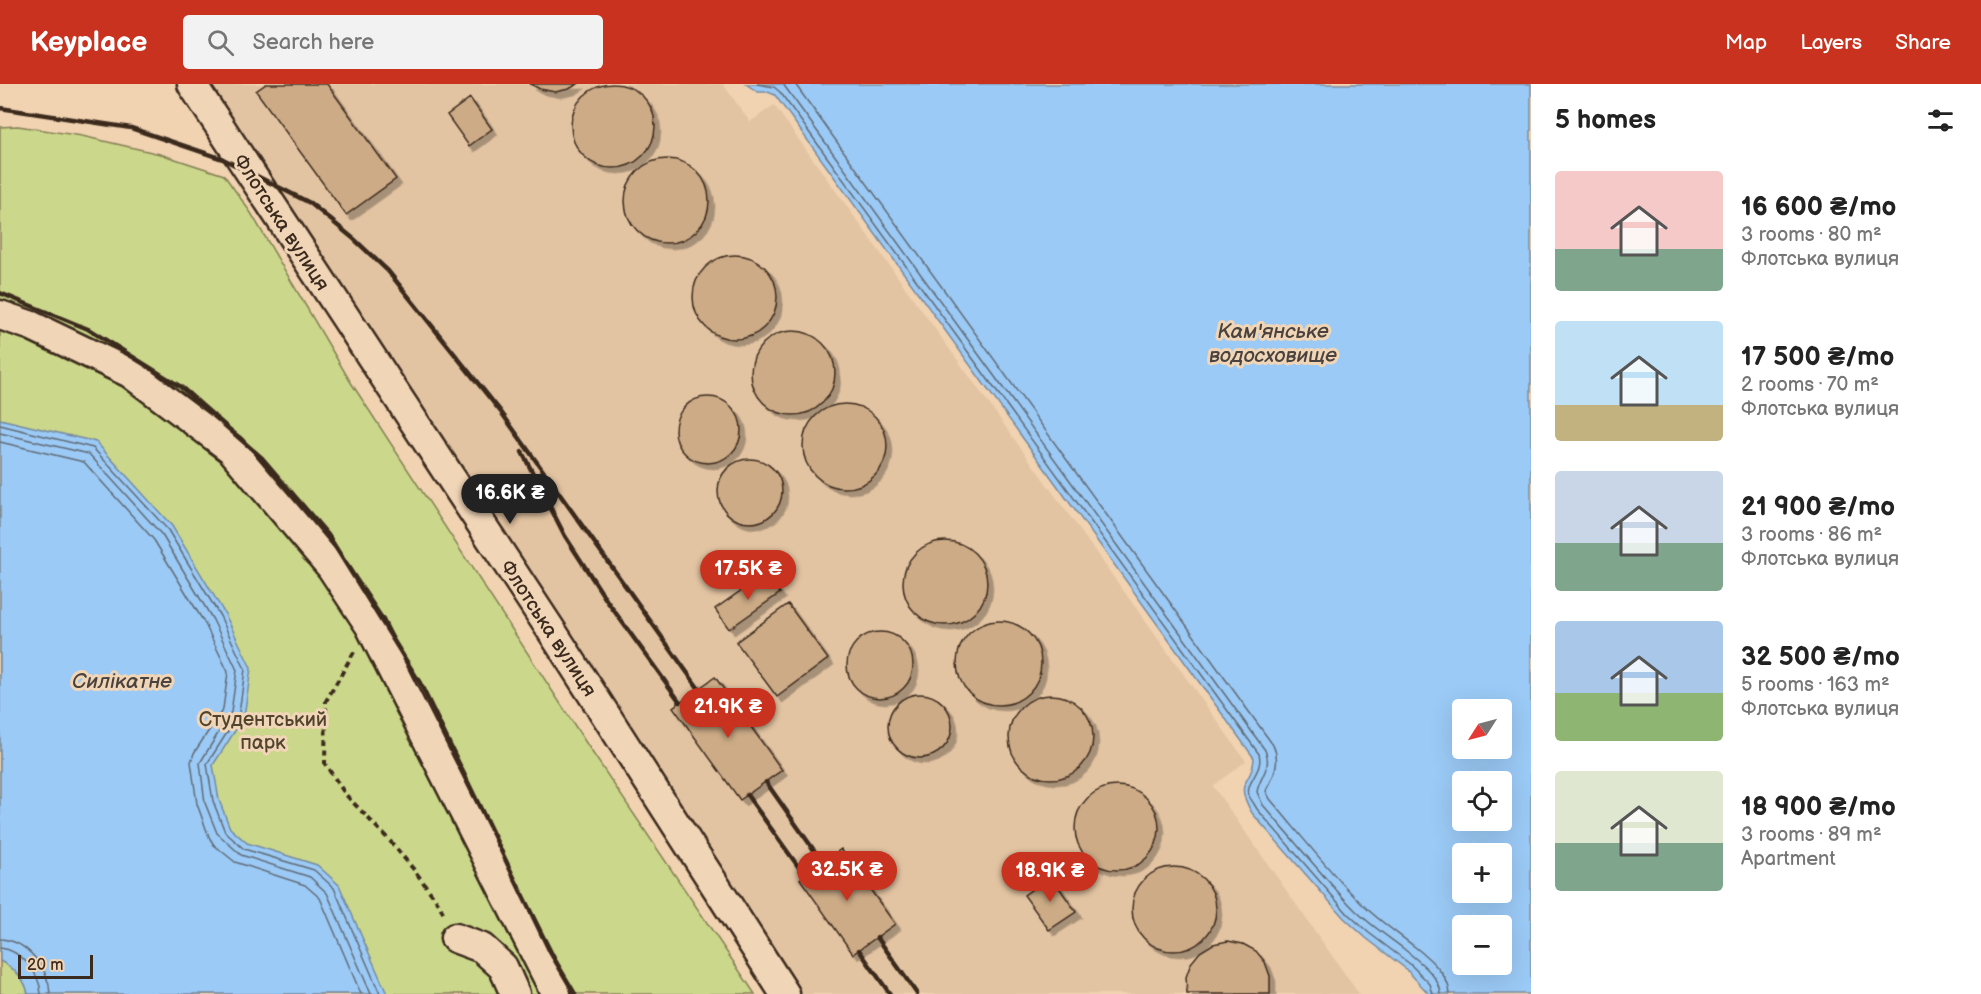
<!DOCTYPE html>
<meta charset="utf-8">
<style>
body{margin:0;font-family:"Balsamiq Sans",sans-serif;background:#f2f2f2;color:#222;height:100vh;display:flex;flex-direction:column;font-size:22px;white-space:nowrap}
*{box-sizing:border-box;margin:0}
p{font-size:20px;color:#767676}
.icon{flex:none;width:33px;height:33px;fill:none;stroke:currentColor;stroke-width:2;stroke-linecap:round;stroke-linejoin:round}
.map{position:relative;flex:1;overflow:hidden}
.details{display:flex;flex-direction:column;background:#fff;width:450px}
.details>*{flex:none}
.needle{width:39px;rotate:234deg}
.tools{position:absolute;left:1452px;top:615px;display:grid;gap:12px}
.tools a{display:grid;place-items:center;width:60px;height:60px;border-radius:6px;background:#fff;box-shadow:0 6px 24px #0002;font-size:30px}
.scale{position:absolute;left:18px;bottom:15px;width:75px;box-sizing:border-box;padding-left:6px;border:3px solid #3b2a1e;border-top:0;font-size:16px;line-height:21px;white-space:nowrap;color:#3b2a1e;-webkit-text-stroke:4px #f1d5b7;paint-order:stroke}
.price{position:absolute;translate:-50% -51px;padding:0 14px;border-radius:21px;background:#c8321e;color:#fff;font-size:20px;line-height:39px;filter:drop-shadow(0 2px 3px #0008)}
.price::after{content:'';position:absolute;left:50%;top:36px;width:18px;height:14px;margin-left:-9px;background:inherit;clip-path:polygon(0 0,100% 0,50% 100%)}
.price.active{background:#222;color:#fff}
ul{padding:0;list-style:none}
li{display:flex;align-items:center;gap:18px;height:150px;padding:0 24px}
li span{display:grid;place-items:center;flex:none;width:168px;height:120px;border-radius:6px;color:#555}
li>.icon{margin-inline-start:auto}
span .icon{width:72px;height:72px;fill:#fffc;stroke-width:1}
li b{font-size:26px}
h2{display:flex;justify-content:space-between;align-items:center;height:72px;padding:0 24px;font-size:26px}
header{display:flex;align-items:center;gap:36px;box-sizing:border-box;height:84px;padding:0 30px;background:#c8321e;color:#fff}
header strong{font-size:28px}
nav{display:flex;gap:33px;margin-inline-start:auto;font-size:21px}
.search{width:420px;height:54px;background:#f2f2f2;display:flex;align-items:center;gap:15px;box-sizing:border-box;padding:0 21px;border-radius:6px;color:#767676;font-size:22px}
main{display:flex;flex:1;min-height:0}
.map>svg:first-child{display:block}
.built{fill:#e3c4a2}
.green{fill:#cbd78a;stroke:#838054;stroke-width:1.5}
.water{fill:#9bcaf6;stroke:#758aa0;stroke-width:1.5;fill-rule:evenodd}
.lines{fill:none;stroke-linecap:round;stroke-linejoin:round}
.shore{stroke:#616a74;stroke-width:1.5}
.building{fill:#ccab86;stroke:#3b2a1e;stroke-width:1.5;filter:url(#shadow)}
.minor-casing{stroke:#3b2a1e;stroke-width:33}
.path{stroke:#3b2a1e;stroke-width:4;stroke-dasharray:6 4.5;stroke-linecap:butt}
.minor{stroke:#f1d5b7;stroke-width:28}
.rail{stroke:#3b2a1e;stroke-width:4.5}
.labels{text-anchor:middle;stroke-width:6;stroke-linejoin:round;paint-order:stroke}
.street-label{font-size:20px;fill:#3b2a1e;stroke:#f1d5b7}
.park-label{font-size:20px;fill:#51442e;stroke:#f1d5b7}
.water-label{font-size:21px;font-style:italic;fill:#49423e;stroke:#f1d5b7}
</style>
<header>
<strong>Keyplace</strong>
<div class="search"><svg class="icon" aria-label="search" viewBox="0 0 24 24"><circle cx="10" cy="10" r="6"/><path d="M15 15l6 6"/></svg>Search here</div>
<nav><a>Map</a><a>Layers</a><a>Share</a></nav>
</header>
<main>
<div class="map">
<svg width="1531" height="910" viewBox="0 0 1531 910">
<defs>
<filter id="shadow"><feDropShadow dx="5.5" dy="5.5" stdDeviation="0" flood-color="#0004"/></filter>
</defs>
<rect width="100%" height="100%" fill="#f1d3b2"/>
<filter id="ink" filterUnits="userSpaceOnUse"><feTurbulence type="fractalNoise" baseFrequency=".0167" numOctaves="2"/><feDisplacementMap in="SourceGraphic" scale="12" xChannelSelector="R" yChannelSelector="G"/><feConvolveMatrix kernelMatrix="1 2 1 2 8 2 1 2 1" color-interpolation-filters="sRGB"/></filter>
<g filter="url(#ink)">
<!-- built -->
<path class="built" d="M204 0H723L750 38 774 21 1246 677 1213 702 1359 910H794Z"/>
<!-- green -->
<path class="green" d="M18 42 82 52 160 70 224 91 251 129 350 297 592 668 755 910H0V43Z"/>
<!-- water -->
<path class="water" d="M746 0H1531V910H1429L1406 885 1366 854 1344 834 1252 729C1232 694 1253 702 1254 674L775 11 768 8H758ZM1462 626H1502V664H1462ZM1462 698H1502V736H1462ZM1462 770H1502V808H1462ZM1462 842H1502V880H1462Z
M0 335 96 358 172 442 225 530 251 584 244 633 213 681 219 716 230 744 247 759 317 781 339 801 387 910H28C25 894 14 884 0 877Z"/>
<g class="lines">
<!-- shore -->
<path class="shore" d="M757 0 774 3 780 8 1259 670C1264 688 1245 697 1249 712 1251 716 1255 721 1257 725L1348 830 1369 849 1410 880 1430 900 1433 910
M783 0 1265 666C1273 684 1259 693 1257 708L1263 721C1293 755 1322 792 1354 825 1369 840 1387 852 1404 865 1417 876 1440 892 1441 910
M795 0 1273 661C1281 678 1274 692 1266 707L1270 715C1300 750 1329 788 1362 820 1378 836 1397 849 1415 863 1429 874 1449 891 1450 910
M0 341 93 364 168 446 220 532 245 585 239 630 207 680 213 717 225 748 244 765 314 786 334 804 380 910
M0 349 89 370 162 451 213 536 237 586 231 628 200 679 205 719 217 749 241 771 310 793 327 809 371 910
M0 358 84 378 154 456 205 540 228 588 223 625 194 669 191 678 197 720 209 753 214 761 235 778 305 801 320 814 361 910
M0 855C27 856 49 885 50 910
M0 864C22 866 40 890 41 910"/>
</g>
<!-- building -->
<path class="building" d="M571 42a42 42 0 1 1 84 0a42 42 0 1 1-84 0Z
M266 0H327L396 95 346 131 256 7Z
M530 0H578L569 5 555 8 540 5Z
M470 14 492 45 469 62 447 31Z
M625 117a42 42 0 1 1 84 0a42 42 0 1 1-84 0Z
M693 213a42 42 0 1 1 84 0a42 42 0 1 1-84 0Z
M751 289a42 42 0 1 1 84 0a42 42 0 1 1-84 0Z
M675 346a33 33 0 1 1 66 0a33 33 0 1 1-66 0Z
M803 362a42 42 0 1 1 84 0a42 42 0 1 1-84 0Z
M718 407a32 32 0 1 1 64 0a32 32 0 1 1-64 0Z
M903 499a42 42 0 1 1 84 0a42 42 0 1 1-84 0Z
M766 489 780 509 729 545 715 525Z
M788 520 828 575 777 613 736 558Z
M957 579a42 42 0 1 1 84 0a42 42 0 1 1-84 0Z
M847 581a33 33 0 1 1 66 0a33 33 0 1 1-66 0Z
M715 593 782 686 740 716 673 623Z
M888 642a32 32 0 1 1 64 0a32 32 0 1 1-64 0Z
M1009 653a42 42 0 1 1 84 0a42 42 0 1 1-84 0Z
M1075 744a42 42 0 1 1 84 0a42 42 0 1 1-84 0Z
M841 765 895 840 853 870 800 795Z
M1132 825a42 42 0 1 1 84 0a42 42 0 1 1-84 0Z
M1051 792 1076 828 1049 846 1024 811Z
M1228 857 1243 860 1256 867 1265 878 1270 892V910H1187L1186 893 1191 879 1200 868 1213 860Z"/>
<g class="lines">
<defs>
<path id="minor" d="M192 0 553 549 785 910
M0 231 32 242 130 289 231 365 331 483 370 542 556 910
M455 854 482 864 503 883 515 910"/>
</defs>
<!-- minor casing -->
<use href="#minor" class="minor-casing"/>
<!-- path -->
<path class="path" d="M354 568 326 617 325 680 346 711 390 757 415 787 439 820 444 831"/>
<!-- minor -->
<use href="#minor" class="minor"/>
<!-- rail -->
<path class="rail" d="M0 24 131 44 223 75 310 119 354 155 388 187 501 328 699 605
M0 209 88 245 181 303 262 374 328 451 420 599 550 868 575 910
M522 368 565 452 607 517 680 618
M766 698 823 779
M747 711 805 792
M877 853 917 910
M859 866 890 910"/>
</g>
</g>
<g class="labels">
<!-- street labels -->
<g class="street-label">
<text transform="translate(282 138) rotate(57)" y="7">Флотська вулиця</text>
<text transform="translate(549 544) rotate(57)" y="7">Флотська вулиця</text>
</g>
<!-- park labels -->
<g class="park-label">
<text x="263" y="642">Студентський<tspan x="263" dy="23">парк</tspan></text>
</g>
<!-- water labels -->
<g class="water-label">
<text x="1273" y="254">Кам'янське<tspan x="1273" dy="24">водосховище</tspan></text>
<text x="122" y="604">Силікатне</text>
</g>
</g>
</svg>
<div class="tools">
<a><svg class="needle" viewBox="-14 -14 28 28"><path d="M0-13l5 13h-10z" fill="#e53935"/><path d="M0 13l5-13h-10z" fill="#767676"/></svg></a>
<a><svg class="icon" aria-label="locate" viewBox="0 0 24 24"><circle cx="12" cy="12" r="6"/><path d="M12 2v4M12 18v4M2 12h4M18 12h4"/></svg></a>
<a>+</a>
<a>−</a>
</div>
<div class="scale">20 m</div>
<b class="price active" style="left:510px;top:441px">16.6K ₴</b>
<b class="price" style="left:748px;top:517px">17.5K ₴</b>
<b class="price" style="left:728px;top:655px">21.9K ₴</b>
<b class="price" style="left:847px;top:818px">32.5K ₴</b>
<b class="price" style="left:1050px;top:819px">18.9K ₴</b>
</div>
<section class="details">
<h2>5 homes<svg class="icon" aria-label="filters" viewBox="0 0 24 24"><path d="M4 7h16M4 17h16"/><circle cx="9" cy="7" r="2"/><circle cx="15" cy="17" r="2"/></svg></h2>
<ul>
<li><span style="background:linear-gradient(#f6c9c9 65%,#7fa58c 0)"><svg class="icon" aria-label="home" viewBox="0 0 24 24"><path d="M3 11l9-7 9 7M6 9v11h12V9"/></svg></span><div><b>16 600 ₴/mo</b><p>3 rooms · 80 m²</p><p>Флотська вулиця</p></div></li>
<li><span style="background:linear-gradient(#bfe0f5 70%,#c2b280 0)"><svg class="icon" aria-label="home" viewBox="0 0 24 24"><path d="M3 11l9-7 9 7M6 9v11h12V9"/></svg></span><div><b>17 500 ₴/mo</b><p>2 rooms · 70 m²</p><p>Флотська вулиця</p></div></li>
<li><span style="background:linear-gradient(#c9d6e8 60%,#7fa58c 0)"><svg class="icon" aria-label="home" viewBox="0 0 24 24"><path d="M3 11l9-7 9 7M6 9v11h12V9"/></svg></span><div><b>21 900 ₴/mo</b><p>3 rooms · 86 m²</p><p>Флотська вулиця</p></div></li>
<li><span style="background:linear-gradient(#a9c7e8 60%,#8fb573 0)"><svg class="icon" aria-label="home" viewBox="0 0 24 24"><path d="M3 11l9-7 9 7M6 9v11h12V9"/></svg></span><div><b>32 500 ₴/mo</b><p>5 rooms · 163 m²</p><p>Флотська вулиця</p></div></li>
<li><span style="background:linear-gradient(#dfe7d0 60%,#7fa58c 0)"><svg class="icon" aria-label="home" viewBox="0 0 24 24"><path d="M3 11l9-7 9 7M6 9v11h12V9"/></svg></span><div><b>18 900 ₴/mo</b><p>3 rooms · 89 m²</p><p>Apartment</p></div></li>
</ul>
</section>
</main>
